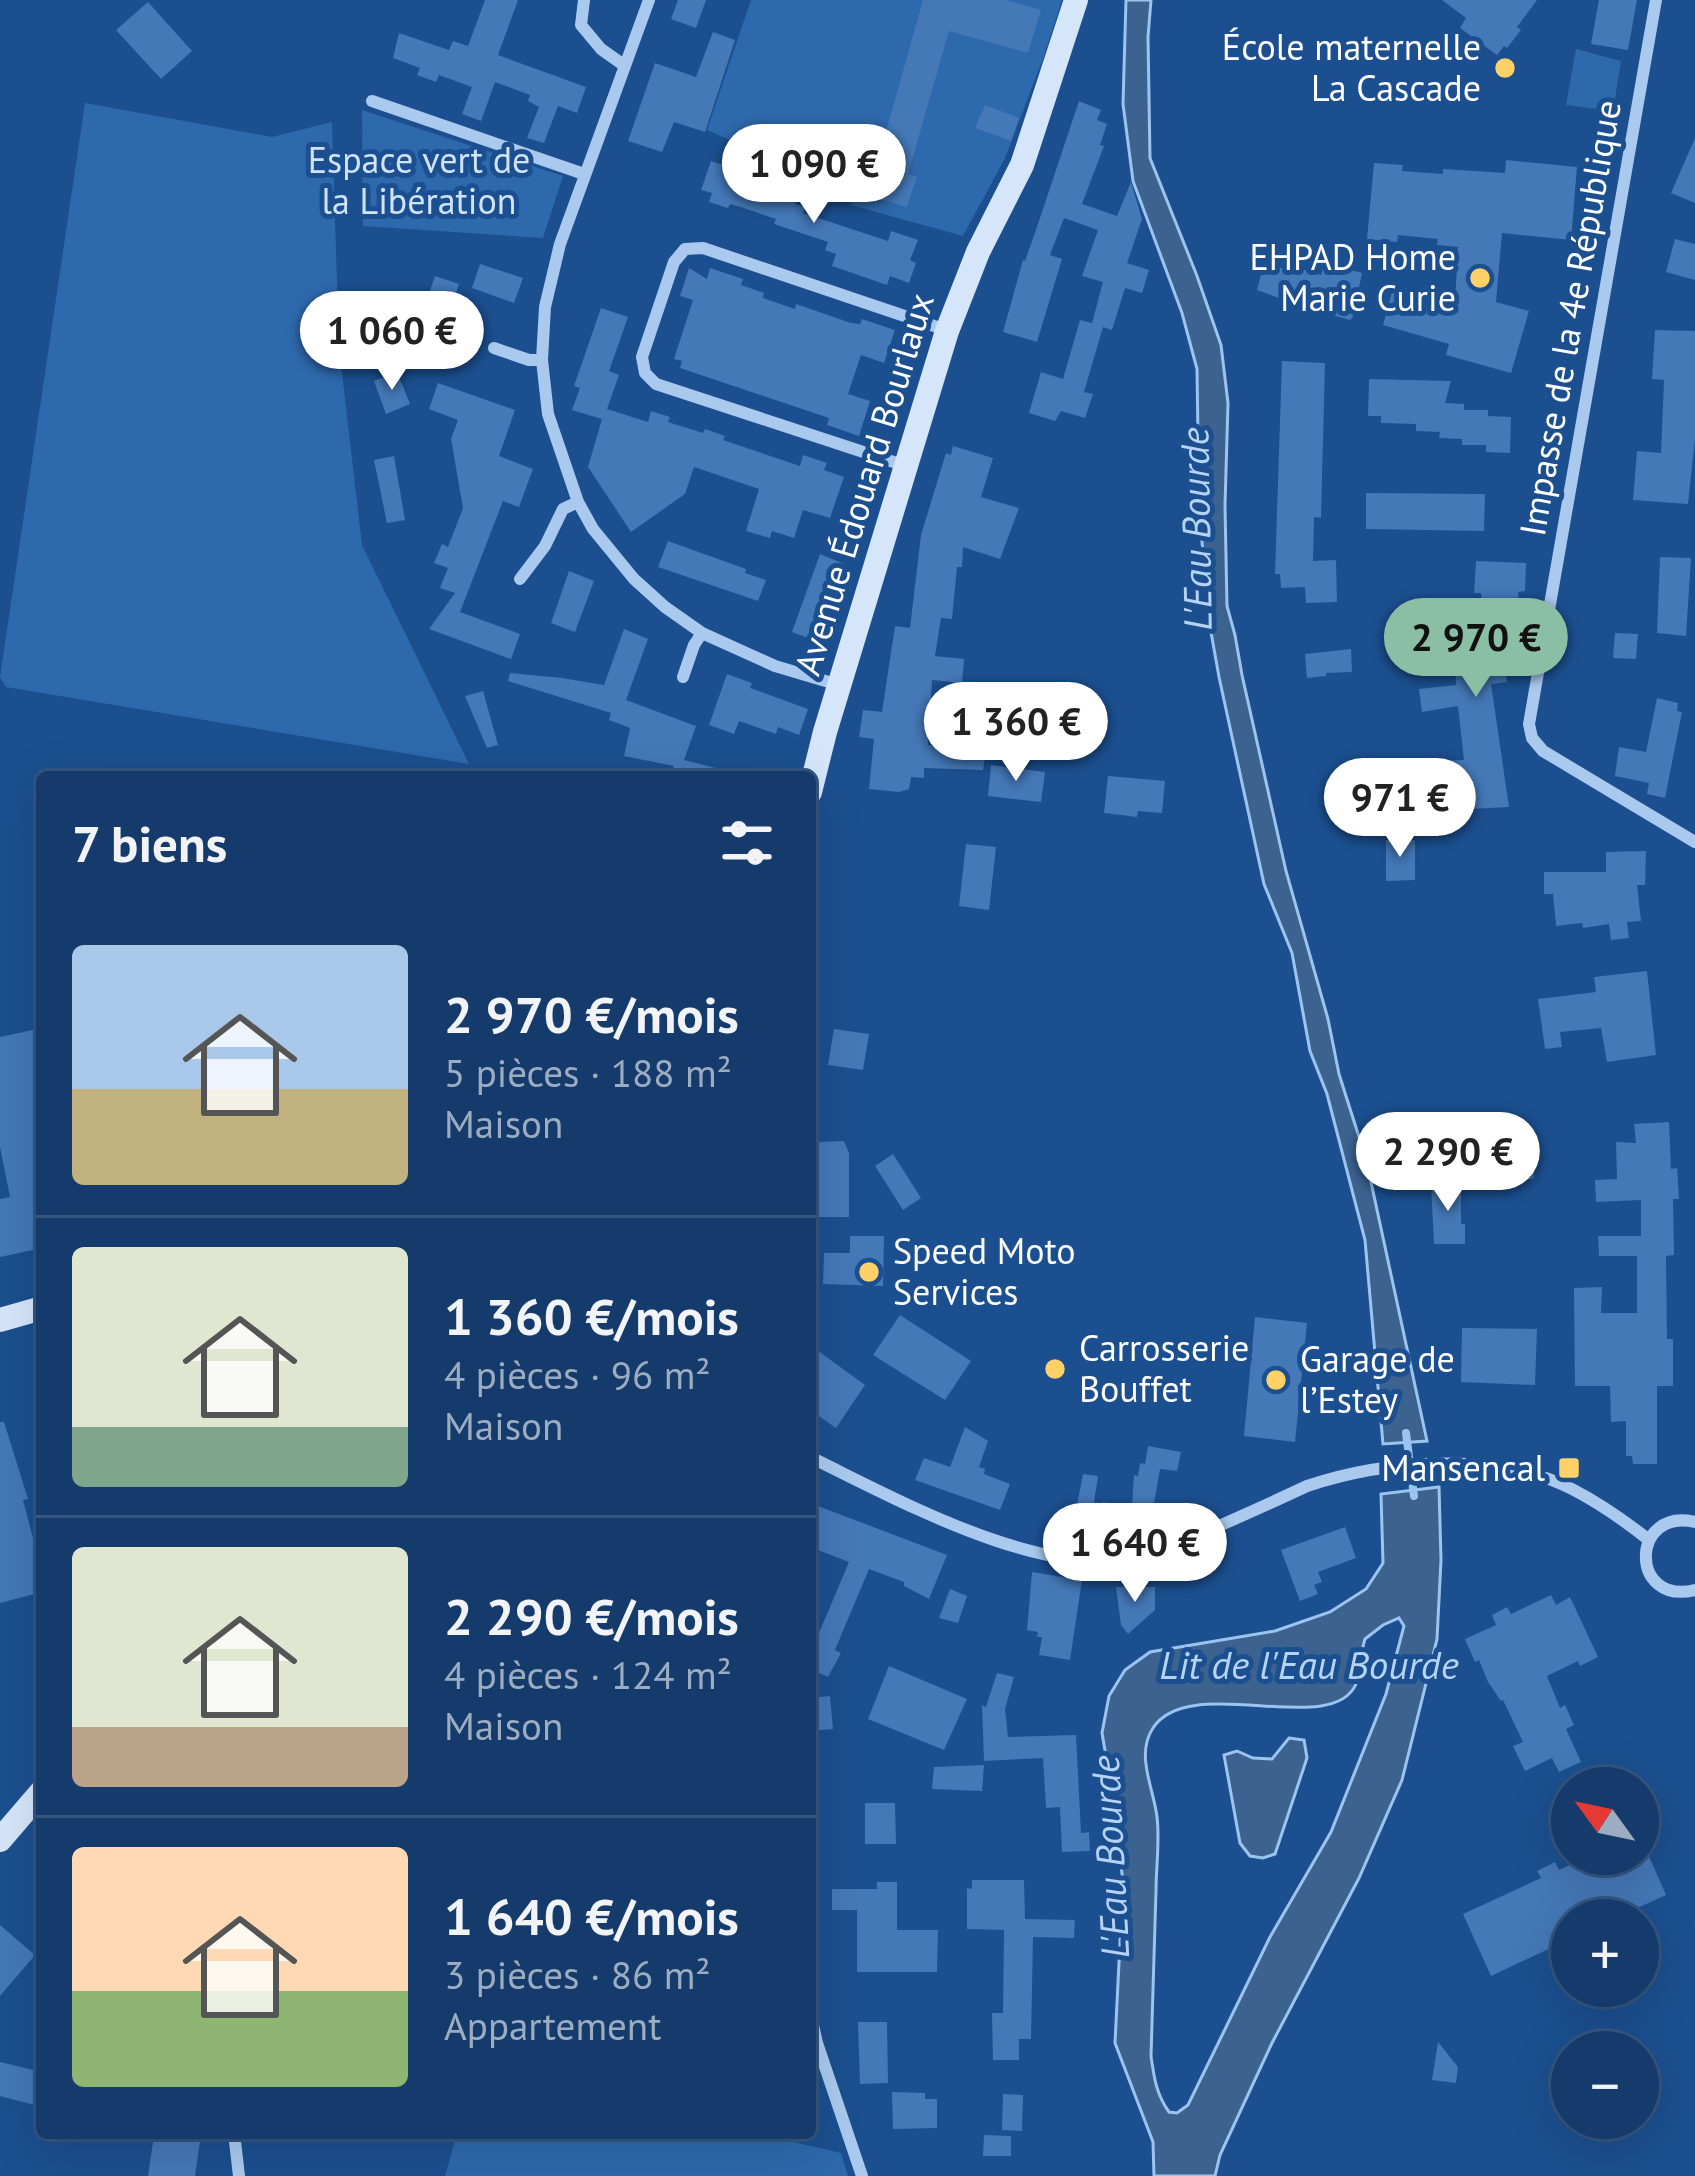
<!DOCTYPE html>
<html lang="fr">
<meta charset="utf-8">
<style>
body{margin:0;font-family:"PT Sans",sans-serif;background:#1d4271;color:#f1f3f6;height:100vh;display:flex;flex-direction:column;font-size:45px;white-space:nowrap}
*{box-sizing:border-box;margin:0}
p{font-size:39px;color:#9dadc1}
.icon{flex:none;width:66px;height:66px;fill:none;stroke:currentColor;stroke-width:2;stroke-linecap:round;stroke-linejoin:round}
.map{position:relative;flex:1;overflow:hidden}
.details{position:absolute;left:36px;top:771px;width:780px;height:1368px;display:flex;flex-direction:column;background:#143b6b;border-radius:12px;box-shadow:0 12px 48px #0002,0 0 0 3px #33557e}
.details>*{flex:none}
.needle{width:78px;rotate:303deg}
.controls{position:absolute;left:1551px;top:1767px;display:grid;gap:24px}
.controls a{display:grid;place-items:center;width:108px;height:108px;border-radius:50%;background:#143b6b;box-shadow:0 12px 48px #0002,0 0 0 3px #33557e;font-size:60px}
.price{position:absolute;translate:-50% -102px;padding:0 27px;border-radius:42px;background:#fff;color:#222;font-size:39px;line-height:78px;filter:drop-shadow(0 3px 6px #0008)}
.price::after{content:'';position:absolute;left:50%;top:72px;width:36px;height:27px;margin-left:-18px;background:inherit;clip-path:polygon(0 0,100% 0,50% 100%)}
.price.selected{background:#8abfa5;color:#111}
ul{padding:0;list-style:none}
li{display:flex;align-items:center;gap:36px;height:300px;padding:0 36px}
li+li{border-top:3px solid #33557e}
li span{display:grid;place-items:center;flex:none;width:336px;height:240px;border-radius:12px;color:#555}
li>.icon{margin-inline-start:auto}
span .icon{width:144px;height:144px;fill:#fffc;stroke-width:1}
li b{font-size:51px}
h2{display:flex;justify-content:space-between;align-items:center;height:144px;padding:0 36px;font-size:51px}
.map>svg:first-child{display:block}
.green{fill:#2e69ad}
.water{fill:#3c6290;stroke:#9cc4f0;stroke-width:3;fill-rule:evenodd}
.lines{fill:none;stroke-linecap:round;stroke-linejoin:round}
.stream{stroke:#9cc4f0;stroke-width:8}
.building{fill:#4478b7}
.street{stroke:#a9c9ee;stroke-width:12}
.secondary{stroke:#d6e6fa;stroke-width:24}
.poi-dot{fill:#ffd166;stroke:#1b4f8f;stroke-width:4.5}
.labels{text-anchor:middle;stroke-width:10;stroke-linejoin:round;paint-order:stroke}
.poi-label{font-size:36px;fill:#fff;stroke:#1b4f8f;text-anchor:end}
.park-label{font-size:36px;fill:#cfe3fa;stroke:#1b4f8f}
.street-label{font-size:36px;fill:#fff;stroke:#1b4f8f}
.water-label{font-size:39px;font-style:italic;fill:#b5d3f5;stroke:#1b4f8f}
</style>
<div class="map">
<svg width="1695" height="2176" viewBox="0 0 1695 2176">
<rect width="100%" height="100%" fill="#1b4f8f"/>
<!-- green -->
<path class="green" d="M751 0H1062L1044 56 1005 158 963 236 851 205 855 194 707 130Z
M1576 49 1621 61 1613 111 1566 105Z
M85 103 272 137 332 122 339 347 362 545 469 764 6 687 0 677Z
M362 110 563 176 543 238 363 226Z
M457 2133H754L841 2153 848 2176H445Z"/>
<!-- water -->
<path class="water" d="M1126 0H1151L1148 37 1150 158 1197 276 1221 345 1228 403 1225 506 1227 606 1235 635 1242 675 1286 871 1328 1019 1339 1074 1366 1159 1427 1441 1383 1444 1365 1240 1327 1094 1310 1051 1292 953 1264 884 1219 677 1209 621 1199 508 1197 369 1182 313 1133 181 1123 104Z
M1439 1487 1441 1560 1437 1639 1402 1780 1359 1878 1272 2043 1220 2155 1215 2176H1154L1153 2142 1115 2043 1123 1882 1113 1797 1102 1733 1109 1696 1125 1670 1150 1652 1275 1631 1330 1612 1366 1589 1383 1563 1381 1494ZM1399 1618 1404 1626 1386 1694 1331 1832 1270 1937 1188 2105 1177 2113 1169 2112C1156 2094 1154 2077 1151 2056 1153 2001 1154 1946 1156 1891 1156 1867 1160 1841 1157 1817 1154 1789 1135 1755 1153 1728 1189 1672 1332 1739 1356 1684 1362 1671 1360 1653 1365 1639L1383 1625Z
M1289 1738 1304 1740 1307 1758 1275 1854 1263 1858 1250 1856 1240 1843 1224 1755 1237 1751 1253 1758 1272 1759Z"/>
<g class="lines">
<!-- stream -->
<path class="stream" d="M1406 1433 1414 1496"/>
</g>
<!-- building -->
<path class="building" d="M485 0H518L498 55 586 87 577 113 558 106 544 143 527 138 539 107 528 101 530 95 495 82 481 121 462 114 472 87 439 75 436 82 417 75 420 68 393 58 399 33 449 50 453 41 468 46Z
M678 0H706L696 28 671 19Z
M923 0H1006L1041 10 1028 53 949 31 908 174 917 177 907 207 868 196Z
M1442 0H1537L1517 27 1521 30 1507 48 1504 46 1497 55 1460 28 1466 18Z
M1599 0H1637L1628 50 1591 44Z
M148 2 192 51 161 79 116 30Z
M713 32 735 40 705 132 674 122 662 152 628 141 655 63 696 77Z
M1079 101 1101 110 1097 120 1107 124 1100 145 1104 146 1082 204 1117 216 1131 182 1142 219 1127 263 1149 270 1142 293 1125 288 1112 330 1103 327 1084 392 1093 394 1085 418 1061 411 1055 421 1029 413 1041 372 1063 379 1080 320 1092 323 1103 282 1082 276 1098 230 1064 218 1050 255 1062 259 1037 342 1003 332 1023 260 1025 261 1039 221Z
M985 105 1019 118 1011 141 975 128Z
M1695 138V203L1671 193Z
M735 158 750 163 753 175 750 183 796 199 795 204 805 207 803 213 888 241 891 231 918 240 910 260 916 263 909 283 890 276 887 285 832 266 836 254 825 250 828 242 774 224 776 219 741 207 730 204 728 208 709 202 712 193 701 190 711 161 732 168Z
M1506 160 1577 167 1571 240 1502 233 1496 302 1529 311 1511 373 1446 355 1449 344 1383 325 1394 285 1455 302 1458 247 1437 245 1438 239 1398 235 1397 242 1367 239 1374 163 1403 165 1402 171 1443 174V169L1505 173Z
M1675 239 1695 244V280L1666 272Z
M1264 263 1297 272 1298 268 1321 275 1323 268 1333 271 1335 266 1362 273 1353 317 1350 320 1313 310 1257 290Z
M480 264 523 278 514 303 472 288Z
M689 268 707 279 710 268 743 279 741 285 764 293 763 298 795 309 796 304 851 323 860 324 862 319 895 330 884 363 861 355 848 394 870 401 859 436 827 425 829 418 680 368 682 361 674 359 693 300 680 296Z
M435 276 459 284 434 362 408 353Z
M601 308 628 317 609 371 619 375 607 409 648 422 651 411 670 417 668 422 703 433 705 429 725 436 723 440 800 466 803 455 827 463 824 470 844 477 830 518 803 510 794 538 772 531 770 538 746 531 759 489 694 467 685 494 631 532 588 467 602 419 572 410 580 388 574 386Z
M1655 330 1695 331V439L1688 504 1633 500 1637 451 1661 453 1664 380 1652 379Z
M1282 361 1325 363 1321 518 1314 517 1313 561 1336 560 1337 602 1306 603 1305 587 1281 588 1280 574H1275Z
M397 372 410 404 386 414 374 381Z
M1369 379 1451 381 1445 403 1464 404V410H1488V416L1511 417 1510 453 1486 452V445H1462V439L1439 438 1440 432 1416 431V424L1381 423V416H1368Z
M438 383 515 410 499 456 533 469 519 507 503 501 460 612 520 634 511 659 429 629 455 593 440 588 448 568 434 563 442 544 448 547 463 508 451 439 458 420 429 409Z
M953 446 993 458 981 497 1019 508 1000 559 963 547 962 567H957L952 619 941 618 935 656 964 659 962 683 932 680 928 745 986 751 983 770 924 768V778L911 777 909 789 899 792 869 789 874 739 859 737 863 710 882 712 895 626 910 628 921 535 946 453 951 455Z
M394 456 405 520 387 523 374 460Z
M1366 493 1485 494 1484 531 1366 529Z
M668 541 746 569 745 573 766 580 758 601 658 567Z
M820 554 844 564 816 641 792 632Z
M1660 557 1691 558 1686 636 1657 633Z
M1476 561 1526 563 1525 591 1518 592 1524 642 1510 644V655L1503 656 1507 682 1491 684 1509 807 1430 811 1429 785 1404 786 1403 763 1464 760 1458 706 1422 712 1419 689 1456 685 1455 666 1460 665 1459 637 1486 635 1481 593H1474Z
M569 571 594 581 575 632 551 623Z
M624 629 648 639 626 700 696 726 684 760 727 771 726 777H670L674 766 624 756 630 728 609 720 611 713 508 681 510 673 562 678 604 685Z
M1615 633 1638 634 1636 659 1613 658Z
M1351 649 1352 672 1326 673V676L1307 678 1305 654Z
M727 674 752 683 750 688 808 709 799 735 778 727 776 734 739 721 734 734 709 725Z
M483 691 498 745 487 748 465 696Z
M1657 698 1678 703 1677 711 1682 712 1665 798 1647 794 1649 783 1615 776 1619 747 1646 752Z
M991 765 1045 772 1041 802 988 796Z
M1108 776 1165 781 1162 813 1138 811 1137 817 1104 813Z
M1386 840H1415V880L1386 881Z
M966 844 996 847 989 910 959 906Z
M1646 851 1645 885H1637L1641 921 1627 922 1629 938 1611 940 1609 924 1583 928 1582 923 1556 926 1553 894H1544V872H1606V852Z
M1647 971 1656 1055 1607 1062 1601 1028 1560 1032 1562 1047 1545 1049 1538 999 1596 992 1594 977Z
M42 1028V1248L0 1257V1199L10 1197 0 1147V1037Z
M834 1029 869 1034 863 1070 828 1065Z
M1669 1122 1671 1169 1677 1168 1679 1199H1673L1674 1255 1666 1256 1667 1339H1673V1386H1657V1464H1633L1632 1456H1626V1421L1611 1422 1610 1386H1575L1574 1288 1602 1287 1601 1313H1637V1256H1599L1598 1236H1641V1200L1596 1202 1595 1180 1617 1179 1616 1142 1636 1143 1634 1124Z
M1532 1129 1534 1179 1503 1180 1500 1130Z
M844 1141 849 1153V1217H815L816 1142Z
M893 1154 921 1198 903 1210 875 1166Z
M1461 1183V1224H1465V1244H1434L1431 1185Z
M850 1236H884L883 1286 823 1284 824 1253H850Z
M900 1315 971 1361 945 1400 873 1355Z
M1255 1317 1307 1323 1295 1442 1244 1436Z
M1462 1328 1537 1329 1535 1385 1461 1382Z
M810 1345 865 1385 836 1428 810 1410Z
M0 1422H4L28 1499 23 1500 35 1546H42V1592L0 1603Z
M965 1427 988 1441 979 1467 985 1469 984 1474 1010 1484 1000 1510 915 1480 924 1458 950 1467Z
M1148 1446 1181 1452 1177 1471 1160 1469 1147 1545 1108 1541 1102 1502 1132 1506 1134 1475 1138 1476 1140 1463 1145 1464Z
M1083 1474 1098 1476 1088 1542 1061 1538 1066 1513 1075 1515Z
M810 1503 947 1555 929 1599 904 1586V1582L869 1569 835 1650 841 1653 828 1677 810 1669V1637L816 1640 849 1562 810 1547Z
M1345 1527 1356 1558 1318 1572 1322 1582 1314 1585 1318 1594 1300 1601 1281 1550Z
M1032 1572 1082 1580 1070 1660 1039 1655 1042 1637H1037L1038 1632 1027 1630Z
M1116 1587H1155V1610L1128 1634 1121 1625Z
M950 1589 967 1596 958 1623 939 1618Z
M1551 1595 1556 1605 1570 1597 1598 1657 1580 1666 1578 1661 1547 1676 1560 1708 1565 1705 1574 1725 1566 1729 1581 1762 1559 1772 1552 1758 1525 1771 1513 1746 1523 1742 1503 1700 1501 1701 1488 1682 1479 1660 1475 1662 1465 1639 1496 1625 1492 1615 1507 1607 1511 1614Z
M889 1666 967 1699 944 1750 868 1719Z
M997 1673 1014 1677 1005 1709 1008 1737 1076 1735 1081 1833 1089 1832 1090 1851 1062 1852 1060 1807 1046 1808 1043 1758 984 1761 982 1705 986 1707Z
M830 1696 833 1729 810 1731V1698Z
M984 1765 982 1791 932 1789 934 1767Z
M865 1803H895L896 1844H865Z
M1594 1854H1648L1666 1895 1611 1920H1572V1938L1491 1976 1463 1914 1541 1878 1537 1871 1555 1862 1559 1870Z
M972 1880H1024L1025 1919 1075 1920 1074 1938 1033 1937 1031 2039H1019V2060H993L992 2013H1003L1004 1930 967 1929V1888L972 1889Z
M877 1882H897V1930H938L937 1972H857V1910H832V1889H877Z
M0 1925 35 1955 0 1996Z
M858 2022H887L888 2083 860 2084Z
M1438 2042 1458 2067 1456 2083 1432 2080Z
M0 2062 42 2072V2107L0 2096Z
M892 2092 925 2093V2099H937V2128L893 2129Z
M1003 2094 1023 2095 1022 2131 1002 2130Z
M154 2135 200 2141 195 2176H148Z
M984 2135 1011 2136V2156H983Z"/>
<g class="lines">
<!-- street -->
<path class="street" d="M584 0 581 25 601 49 625 66
M649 0 560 244 545 307 542 360 548 414 578 502 593 529 634 579 665 607 702 633 775 666 839 685
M1656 0 1529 724 1532 738 1543 751 1695 842
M372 101 584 174
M494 348 529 360H542
M906 466 656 384 645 373 642 357 674 262 685 249 703 248 946 330
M520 579 545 546 563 509 578 502
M683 677 694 645 702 633
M810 1457C901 1501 1044 1582 1148 1557 1165 1553 1182 1543 1198 1535 1235 1519 1271 1503 1307 1486 1385 1460 1497 1451 1572 1489 1599 1503 1625 1521 1649 1540
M1695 1522C1630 1507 1629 1606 1695 1590
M810 2012 817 2043 862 2176
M234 2133 239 2176"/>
<!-- secondary -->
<path class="secondary" d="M810 792 825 732 947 331 978 252 1022 165 1076 0
M0 1320 42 1308
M0 1840 42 1791"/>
</g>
<!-- markers -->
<g class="poi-dot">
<circle cx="1505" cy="68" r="12"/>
<circle cx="1480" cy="278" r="12"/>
<circle cx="869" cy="1272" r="12"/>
<circle cx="1055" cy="1369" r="12"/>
<circle cx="1276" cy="1380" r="12"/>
<rect x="1557" y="1456" width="24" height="24" rx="6"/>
</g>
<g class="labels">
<!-- poi labels -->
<g class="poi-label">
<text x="1481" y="60">École maternelle<tspan x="1481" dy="41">La Cascade</tspan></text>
<text x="1456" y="270">EHPAD Home<tspan x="1456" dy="41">Marie Curie</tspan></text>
<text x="893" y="1264" text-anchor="start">Speed Moto<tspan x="893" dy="41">Services</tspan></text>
<text x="1079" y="1361" text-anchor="start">Carrosserie<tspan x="1079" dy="41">Bouffet</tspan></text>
<text x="1300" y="1372" text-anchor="start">Garage de<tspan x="1300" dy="41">l’Estey</tspan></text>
<text x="1545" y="1481">Mansencal</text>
</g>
<!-- park labels -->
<g class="park-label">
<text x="419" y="173">Espace vert de<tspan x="419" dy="41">la Libération</tspan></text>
</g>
<!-- street labels -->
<g class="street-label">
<text transform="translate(1570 318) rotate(-80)" y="13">Impasse de la 4e République</text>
<text transform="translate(864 484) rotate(-73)" y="13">Avenue Édouard Bourlaux</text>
</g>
<!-- water labels -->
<g class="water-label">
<text transform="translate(1196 529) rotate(-91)" y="14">L'Eau Bourde</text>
<text x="1309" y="1679">Lit de l'Eau Bourde</text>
<text transform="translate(1110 1857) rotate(-93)" y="14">L'Eau Bourde</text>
</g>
</g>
</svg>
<div class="controls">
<a><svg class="needle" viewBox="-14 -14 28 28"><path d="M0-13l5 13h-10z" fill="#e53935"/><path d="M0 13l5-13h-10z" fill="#9dadc1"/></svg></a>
<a>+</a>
<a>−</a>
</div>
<b class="price" style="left:814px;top:226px">1 090 €</b>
<b class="price" style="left:392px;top:393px">1 060 €</b>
<b class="price selected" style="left:1476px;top:700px">2 970 €</b>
<b class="price" style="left:1016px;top:784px">1 360 €</b>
<b class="price" style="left:1400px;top:860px">971 €</b>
<b class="price" style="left:1448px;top:1214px">2 290 €</b>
<b class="price" style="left:1135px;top:1605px">1 640 €</b>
<section class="details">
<h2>7 biens<svg class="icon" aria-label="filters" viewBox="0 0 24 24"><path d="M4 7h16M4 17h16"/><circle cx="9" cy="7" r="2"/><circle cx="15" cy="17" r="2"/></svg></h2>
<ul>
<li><span style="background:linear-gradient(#a9c7e8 60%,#c2b280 0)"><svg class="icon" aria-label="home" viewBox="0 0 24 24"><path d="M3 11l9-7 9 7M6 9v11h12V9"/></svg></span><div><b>2 970 €/mois</b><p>5 pièces · 188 m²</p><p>Maison</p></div></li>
<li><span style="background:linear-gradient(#dfe7d0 75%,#7fa58c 0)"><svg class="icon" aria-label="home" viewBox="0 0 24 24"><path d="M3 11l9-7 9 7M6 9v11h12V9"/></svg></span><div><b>1 360 €/mois</b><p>4 pièces · 96 m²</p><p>Maison</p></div></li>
<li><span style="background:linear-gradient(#dfe7d0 75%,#b9a48a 0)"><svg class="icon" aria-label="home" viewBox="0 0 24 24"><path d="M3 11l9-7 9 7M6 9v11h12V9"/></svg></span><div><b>2 290 €/mois</b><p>4 pièces · 124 m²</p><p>Maison</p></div></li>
<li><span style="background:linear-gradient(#ffd9b3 60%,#8fb573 0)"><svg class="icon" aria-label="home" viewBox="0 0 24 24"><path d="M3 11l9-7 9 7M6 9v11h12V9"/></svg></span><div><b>1 640 €/mois</b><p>3 pièces · 86 m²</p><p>Appartement</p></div></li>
</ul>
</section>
</div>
